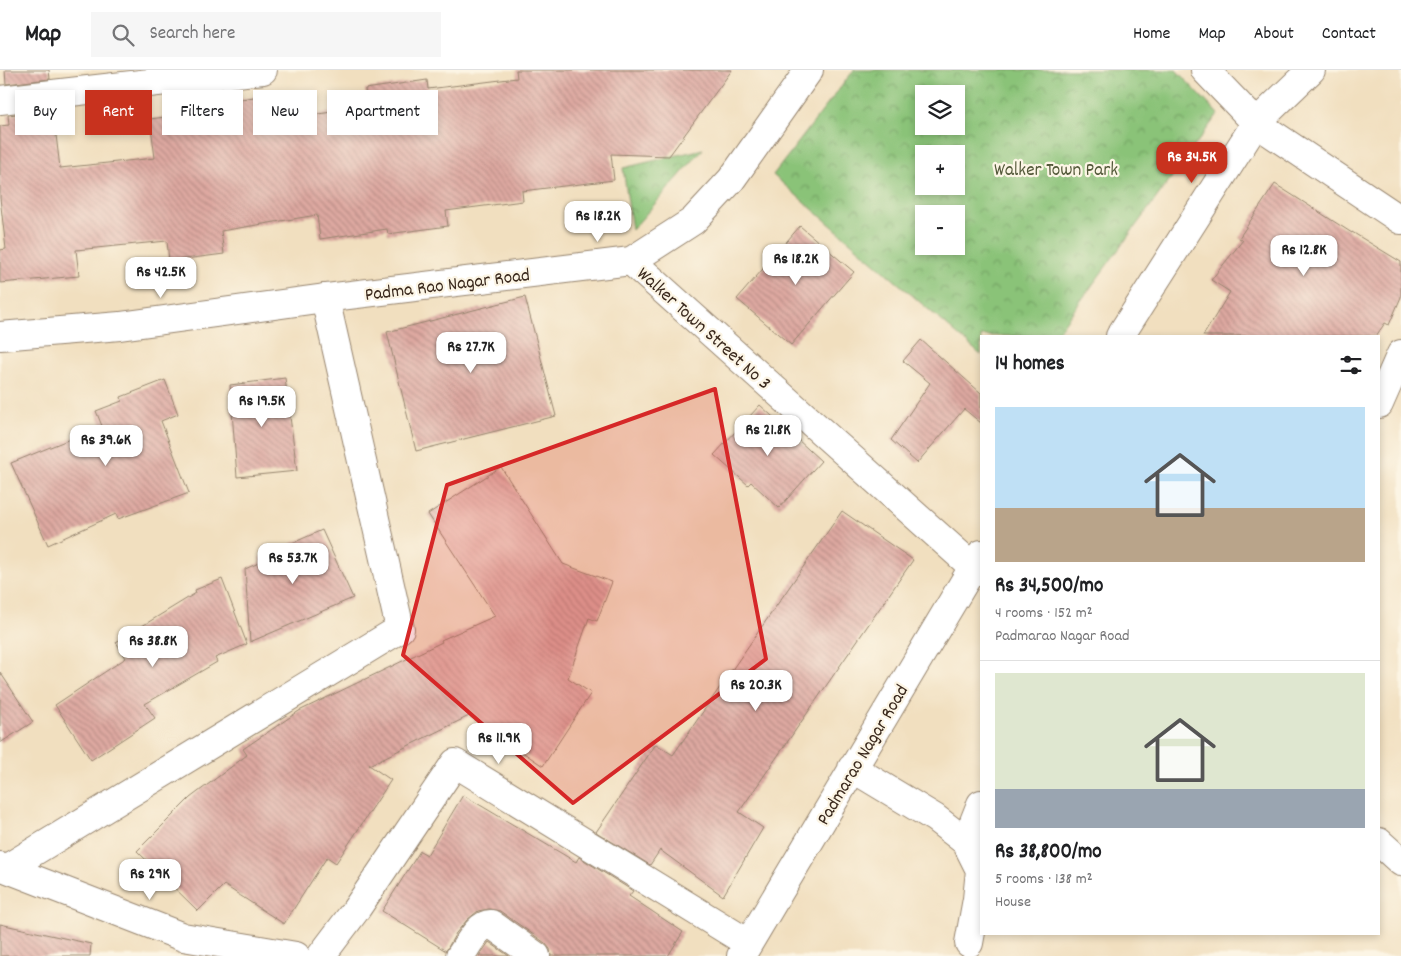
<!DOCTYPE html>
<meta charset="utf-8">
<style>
body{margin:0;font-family:Dekko,sans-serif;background:#f6f6f6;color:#202124;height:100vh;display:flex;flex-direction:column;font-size:19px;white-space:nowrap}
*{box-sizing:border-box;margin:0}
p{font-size:16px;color:#757577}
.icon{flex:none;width:28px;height:28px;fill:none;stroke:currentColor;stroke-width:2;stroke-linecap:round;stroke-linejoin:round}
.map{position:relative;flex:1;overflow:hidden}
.panel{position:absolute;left:980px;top:265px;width:400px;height:600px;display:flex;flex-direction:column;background:#fff;border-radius:0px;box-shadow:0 2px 8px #0003}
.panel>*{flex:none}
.guide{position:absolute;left:15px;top:20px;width:475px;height:45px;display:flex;gap:10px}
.controls{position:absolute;left:915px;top:15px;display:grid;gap:10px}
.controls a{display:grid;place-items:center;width:50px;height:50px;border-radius:0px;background:#fff;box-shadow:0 2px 8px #0003;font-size:25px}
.price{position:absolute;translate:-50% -42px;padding:0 11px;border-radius:10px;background:#fff;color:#222;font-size:16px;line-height:32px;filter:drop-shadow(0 1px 2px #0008)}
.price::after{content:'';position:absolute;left:50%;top:30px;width:15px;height:11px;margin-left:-8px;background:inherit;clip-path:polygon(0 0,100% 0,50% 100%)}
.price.selected{background:#c8321e;color:#fff}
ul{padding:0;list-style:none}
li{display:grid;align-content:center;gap:10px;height:265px;padding:0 15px}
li+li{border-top:1px solid #e0e0e0}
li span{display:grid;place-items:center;height:155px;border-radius:0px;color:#555}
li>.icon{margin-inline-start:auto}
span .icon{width:90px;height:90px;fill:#fffc;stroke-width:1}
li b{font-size:21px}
h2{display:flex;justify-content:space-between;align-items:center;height:60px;padding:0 15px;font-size:21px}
.chip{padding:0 18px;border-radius:0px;background:#fff;box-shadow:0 2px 8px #0003;font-size:18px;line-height:45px}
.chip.selected{background:#c8321e;color:#fff}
header{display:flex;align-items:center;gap:30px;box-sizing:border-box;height:70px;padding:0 25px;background:#fff;border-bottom:1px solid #e0e0e0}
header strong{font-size:24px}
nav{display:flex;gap:28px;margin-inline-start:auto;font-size:18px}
.search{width:350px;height:45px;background:#f6f6f6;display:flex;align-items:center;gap:12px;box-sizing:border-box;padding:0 18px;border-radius:0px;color:#757577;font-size:19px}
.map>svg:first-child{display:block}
.park{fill:url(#park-crowns);stroke:#62764b;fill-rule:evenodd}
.building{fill:url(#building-back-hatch)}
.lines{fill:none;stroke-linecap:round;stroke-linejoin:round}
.minor-casing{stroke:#96846e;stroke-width:30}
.major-casing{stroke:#96846e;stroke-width:30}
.minor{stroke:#fff;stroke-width:28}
.major{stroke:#fff;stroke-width:28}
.marked{fill:#d62828;fill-opacity:0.2;stroke:#d62828;stroke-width:4;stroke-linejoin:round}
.labels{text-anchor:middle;stroke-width:4.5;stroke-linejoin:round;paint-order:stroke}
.park-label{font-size:19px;fill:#535839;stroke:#fcf5e5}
.street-label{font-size:19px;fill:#3b2a1e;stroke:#fcf5e5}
</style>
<header>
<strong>Map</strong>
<div class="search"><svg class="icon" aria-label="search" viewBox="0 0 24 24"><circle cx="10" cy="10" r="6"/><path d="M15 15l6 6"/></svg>Search here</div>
<nav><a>Home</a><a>Map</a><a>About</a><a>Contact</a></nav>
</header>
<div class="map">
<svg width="1401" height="886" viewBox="0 0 1401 886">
<defs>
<pattern id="park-crowns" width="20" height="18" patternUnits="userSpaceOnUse" patternTransform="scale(1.25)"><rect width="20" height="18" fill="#8ac378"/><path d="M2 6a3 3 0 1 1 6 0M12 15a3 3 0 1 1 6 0" fill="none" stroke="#729f62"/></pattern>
<pattern id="building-back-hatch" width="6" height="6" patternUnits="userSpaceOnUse" patternTransform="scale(1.25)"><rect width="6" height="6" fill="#dea9a1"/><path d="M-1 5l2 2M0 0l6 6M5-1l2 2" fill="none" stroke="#b58a83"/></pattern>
</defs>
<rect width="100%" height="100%" fill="#fcf5e5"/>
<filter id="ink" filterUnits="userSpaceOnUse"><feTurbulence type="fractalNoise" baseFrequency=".02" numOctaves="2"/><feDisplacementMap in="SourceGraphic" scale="10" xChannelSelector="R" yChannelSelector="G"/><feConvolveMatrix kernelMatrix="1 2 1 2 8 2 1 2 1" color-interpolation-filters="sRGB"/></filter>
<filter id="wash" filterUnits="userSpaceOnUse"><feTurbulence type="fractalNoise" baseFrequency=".0096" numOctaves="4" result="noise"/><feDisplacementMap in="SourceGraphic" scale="20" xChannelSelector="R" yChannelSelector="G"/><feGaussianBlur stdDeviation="1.12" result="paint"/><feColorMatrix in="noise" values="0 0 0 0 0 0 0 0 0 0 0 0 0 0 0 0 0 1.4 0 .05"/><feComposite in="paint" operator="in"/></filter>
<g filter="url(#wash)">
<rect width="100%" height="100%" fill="#f1dfbf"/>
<!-- park -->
<path class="park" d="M854 0H1176L1218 44 1055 266H981V285L773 105ZM924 24H956V56H924ZM924 84H956V116H924ZM924 144H956V176H924Z
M703 79 632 160 623 98Z"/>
<g id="blocks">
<!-- building -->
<path class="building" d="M5 0H49L50 9 6 14Z
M516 0H732L669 86 611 84 614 110 522 121 523 131 446 141 448 156 388 164 387 159 320 169 317 145 221 161 224 184 169 191 167 171 76 180 79 206 0 213V180L6 179 0 128V56L9 55 8 45 53 40 60 98 155 88 150 49 217 40 216 33 279 23 283 49 367 37 365 19 427 10 428 19 517 8Z
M1275 114 1352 163V162L1401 192V227L1389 255 1385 253 1376 266H1203L1230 222 1211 210 1243 170 1239 168Z
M800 156 854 202 791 275 737 229Z
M525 227 556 346 416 381 387 262Z
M921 270 981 323V353L964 339 917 393 891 370 930 313 903 291Z
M285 308 297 401 237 407 230 315Z
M165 310 178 344 161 351 189 423 118 449 116 444 48 475 11 393 102 356 96 341 122 331 121 327Z
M760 335 821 391 779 438 751 412 748 415 714 385Z
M501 397 563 494 612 512 597 551 589 548 568 608 591 623 543 696 469 646 369 695 391 710 336 793 327 787 284 854 224 815 198 841 137 781 190 728 247 685 243 679 299 641 442 572 441 570 495 546 428 444Z
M842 441 913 490 739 742 763 758 723 826 660 780 650 795 596 762 656 674 673 685Z
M322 460 353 528 250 572 245 499 261 492 259 488Z
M222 509 247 574 215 588 217 592 145 634 155 648 91 690 55 635 126 588 116 572 196 523 195 520Z
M0 602 33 652 0 673Z
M463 725 576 792 579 787 633 821 629 826 683 862 668 886H551L550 879 545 873 500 841 489 839 478 841 467 850 456 863 446 881 382 841 420 781 427 785Z
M0 854 91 874 90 886H0Z
M489 872 509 886H479Z"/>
</g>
</g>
<g filter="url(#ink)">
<use href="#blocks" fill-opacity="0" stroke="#96846e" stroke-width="1"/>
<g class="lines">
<defs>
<path id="minor" d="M1205 0 1256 53 1401 150
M0 30 263 0
M631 191 973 497 981 502
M1120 266 1256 53 1311 0
M1379 334 1401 284
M852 698 935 748 966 772 980 800 977 829 969 873
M966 772 981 734
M1379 772 1401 792
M0 796 183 867 296 886
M7 798 400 559 325 228
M321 886 355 841 455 693 748 873
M460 886C467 877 478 853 491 854L536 886
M741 886 981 484"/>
<path id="major" d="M0 266 120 256 325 228 631 191 693 151 731 110 809 0"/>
</defs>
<!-- minor casing -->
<use href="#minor" class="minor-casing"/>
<!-- major casing -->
<use href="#major" class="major-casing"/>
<!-- minor -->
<use href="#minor" class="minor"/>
<!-- major -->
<use href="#major" class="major"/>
</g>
</g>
<!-- marked area -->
<path class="marked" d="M715 319 766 589 573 733 403 585 447 415Z"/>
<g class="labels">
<!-- park labels -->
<g class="park-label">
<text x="1056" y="105">Walker Town Park</text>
</g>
<!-- street labels -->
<g class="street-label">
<text transform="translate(447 213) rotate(-7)" y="7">Padma Rao Nagar Road</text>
<text transform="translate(705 257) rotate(42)" y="7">Walker Town Street No 3</text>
<text transform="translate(861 684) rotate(-59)" y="7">Padmarao Nagar Road</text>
</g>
</g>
</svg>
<div class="controls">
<a><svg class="icon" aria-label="layers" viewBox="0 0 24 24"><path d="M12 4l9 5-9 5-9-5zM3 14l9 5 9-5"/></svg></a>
<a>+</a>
<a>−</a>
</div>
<b class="price selected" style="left:1192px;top:114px">Rs 34.5K</b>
<b class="price" style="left:598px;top:173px">Rs 18.2K</b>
<b class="price" style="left:1304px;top:207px">Rs 12.8K</b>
<b class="price" style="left:796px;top:216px">Rs 18.2K</b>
<b class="price" style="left:161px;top:229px">Rs 42.5K</b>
<b class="price" style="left:471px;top:304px">Rs 27.7K</b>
<b class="price" style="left:262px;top:358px">Rs 19.5K</b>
<b class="price" style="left:768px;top:387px">Rs 21.8K</b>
<b class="price" style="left:106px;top:397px">Rs 39.6K</b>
<b class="price" style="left:293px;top:515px">Rs 53.7K</b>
<b class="price" style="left:153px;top:598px">Rs 38.8K</b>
<b class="price" style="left:756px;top:642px">Rs 20.3K</b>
<b class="price" style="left:499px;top:695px">Rs 11.9K</b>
<b class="price" style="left:150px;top:831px">Rs 29K</b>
<div class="guide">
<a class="chip">Buy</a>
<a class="chip selected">Rent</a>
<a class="chip">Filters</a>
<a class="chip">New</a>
<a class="chip">Apartment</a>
</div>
<section class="panel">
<h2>14 homes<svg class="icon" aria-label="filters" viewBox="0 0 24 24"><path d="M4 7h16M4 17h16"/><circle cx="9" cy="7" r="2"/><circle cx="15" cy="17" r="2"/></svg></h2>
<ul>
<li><span style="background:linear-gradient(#bfe0f5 65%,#b9a48a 0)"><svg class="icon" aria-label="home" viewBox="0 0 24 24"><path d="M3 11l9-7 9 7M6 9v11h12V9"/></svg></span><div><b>Rs 34,500/mo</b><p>4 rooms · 152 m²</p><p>Padmarao Nagar Road</p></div></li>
<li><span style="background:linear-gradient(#dfe7d0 75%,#9aa5b1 0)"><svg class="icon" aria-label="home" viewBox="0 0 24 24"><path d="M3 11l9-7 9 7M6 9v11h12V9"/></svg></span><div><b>Rs 38,800/mo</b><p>5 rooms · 138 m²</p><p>House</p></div></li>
</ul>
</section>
</div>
